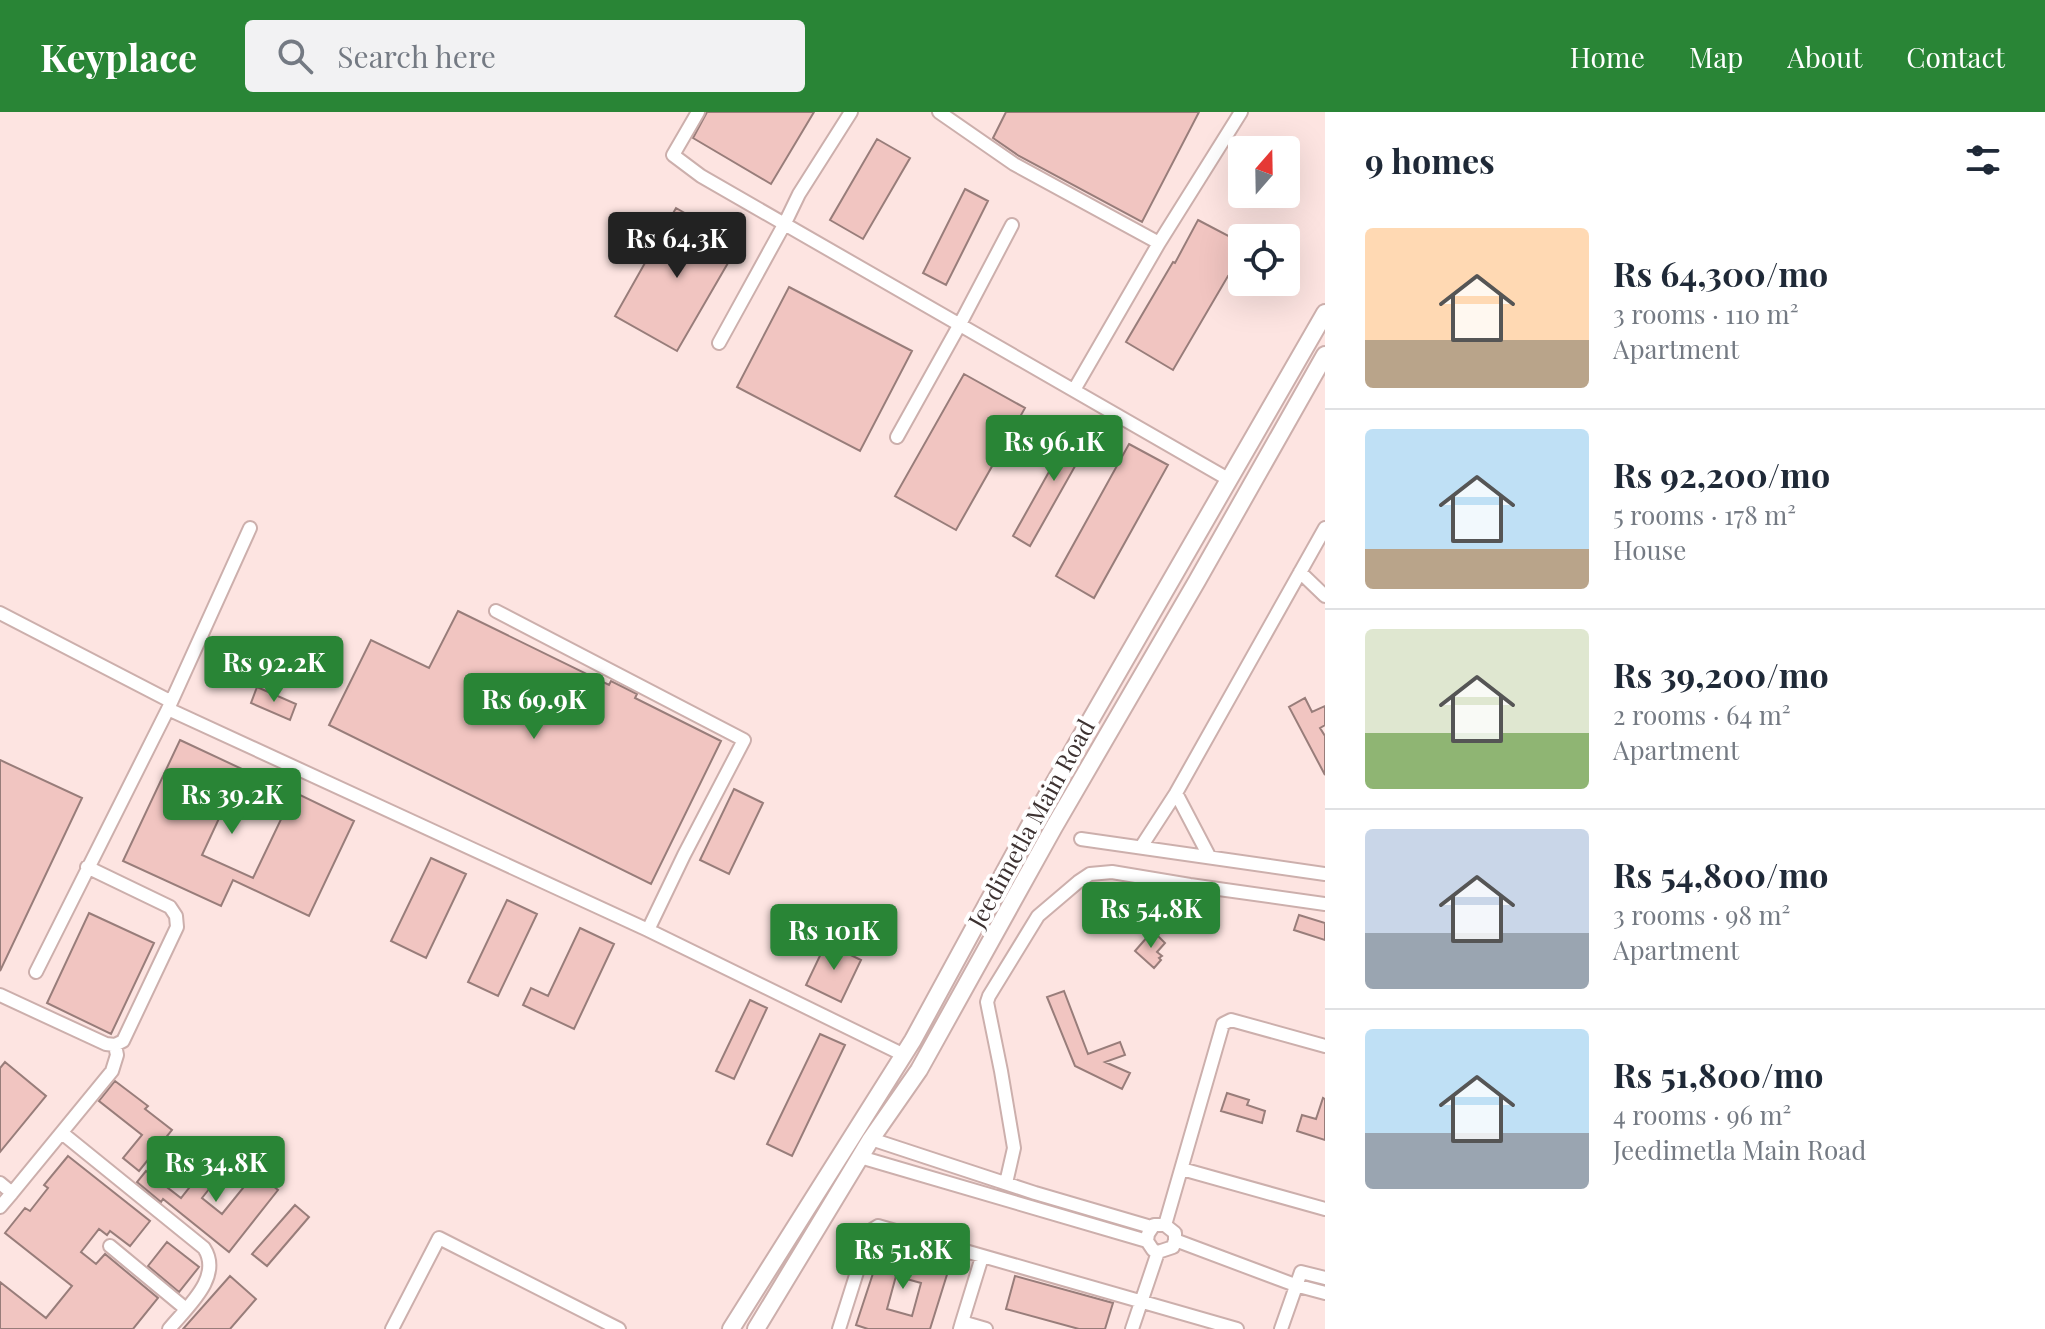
<!DOCTYPE html>
<meta charset="utf-8">
<style>
body{margin:0;font-family:"Playfair Display",serif;background:#f2f2f3;color:#1f2937;height:100vh;display:flex;flex-direction:column;font-size:30px;white-space:nowrap}
*{box-sizing:border-box;margin:0}
p{font-size:26px;color:#747a83}
.icon{flex:none;width:44px;height:44px;fill:none;stroke:currentColor;stroke-width:2;stroke-linecap:round;stroke-linejoin:round}
.map{position:relative;flex:1;overflow:hidden}
.sheet{display:flex;flex-direction:column;background:#fff;width:720px}
.sheet>*{flex:none}
.needle{width:52px;rotate:20deg}
.fabs{position:absolute;left:1228px;top:24px;display:grid;gap:16px}
.fabs a{display:grid;place-items:center;width:72px;height:72px;border-radius:8px;background:#fff;box-shadow:0 8px 32px #0002;font-size:40px}
.price{position:absolute;translate:-50% -68px;padding:0 18px;border-radius:8px;background:#298536;color:#fff;font-size:26px;line-height:52px;filter:drop-shadow(0 2px 4px #0008)}
.price::after{content:'';position:absolute;left:50%;top:48px;width:24px;height:18px;margin-left:-12px;background:inherit;clip-path:polygon(0 0,100% 0,50% 100%)}
.price.on{background:#222;color:#fff}
ul{padding:0;list-style:none}
li{display:flex;align-items:center;gap:24px;height:200px;padding:0 40px}
li+li{border-top:2px solid #e0e1e3}
li span{display:grid;place-items:center;flex:none;width:224px;height:160px;border-radius:8px;color:#555}
li>.icon{margin-inline-start:auto}
span .icon{width:96px;height:96px;fill:#fffc;stroke-width:1}
li b{font-size:34px}
h2{display:flex;justify-content:space-between;align-items:center;height:96px;padding:0 40px;font-size:34px}
header{display:flex;align-items:center;gap:48px;box-sizing:border-box;height:112px;padding:0 40px;background:#298536;color:#fff}
header strong{font-size:38px}
nav{display:flex;gap:44px;margin-inline-start:auto;font-size:28px}
.search{width:560px;height:72px;background:#f2f2f3;display:flex;align-items:center;gap:20px;box-sizing:border-box;padding:0 28px;border-radius:8px;color:#747a83;font-size:30px}
main{display:flex;flex:1;min-height:0}
.map>svg:first-child{display:block}
.building{fill:#f1c5c1;stroke:#987d7a;stroke-width:2;fill-rule:evenodd}
.lines{fill:none;stroke-linecap:round;stroke-linejoin:round}
.minor-casing{stroke:#ccafac;stroke-width:16}
.major-casing{stroke:#ccafac;stroke-width:20}
.minor{stroke:#fff;stroke-width:12}
.major{stroke:#fff;stroke-width:16}
.labels{text-anchor:middle;stroke-width:8;stroke-linejoin:round;paint-order:stroke}
.street-label{font-size:24px;fill:#3d3231;stroke:#fff}
</style>
<header>
<strong>Keyplace</strong>
<div class="search"><svg class="icon" aria-label="search" viewBox="0 0 24 24"><circle cx="10" cy="10" r="6"/><path d="M15 15l6 6"/></svg>Search here</div>
<nav><a>Home</a><a>Map</a><a>About</a><a>Contact</a></nav>
</header>
<main>
<div class="map">
<svg width="1325" height="1217" viewBox="0 0 1325 1217">
<rect width="100%" height="100%" fill="#fde4e1"/>
<!-- building -->
<path class="building" d="M707 0H814L771 72 693 26Z
M1006 0H1199L1142 110 1019 44 993 26Z
M877 27 910 46 863 127 830 108Z
M965 77 988 89 946 173 923 161Z
M676 96 739 132 677 239 615 204Z
M1198 108 1242 131V171L1228 164 1173 258 1126 230 1173 150 1175 151Z
M789 175 912 239 860 339 737 275Z
M964 262 1025 296 956 418 895 384Z
M1078 308 1096 317 1030 434 1013 424Z
M1129 332 1168 353 1094 486 1056 464Z
M458 499 609 573 611 569 637 582 635 586 721 629 651 772 329 613 371 528 429 556Z
M257 575 296 592 290 608 251 591Z
M1305 586 1312 600 1325 594V613L1320 616 1325 624V663L1289 595Z
M180 628 242 657 202 743 253 766 294 680 354 709 309 804 233 768 221 794 123 749Z
M0 648 82 686 0 859Z
M734 677 763 691 729 762 700 748Z
M431 746 466 762 426 846 391 829Z
M507 788 537 802 498 884 468 870Z
M89 801 154 831 111 922 47 891Z
M1299 803 1325 811V828L1294 818Z
M580 816 614 832 574 917 523 893 531 876 548 884Z
M1149 823 1154 827 1157 823 1165 831 1157 840 1162 844 1159 846 1161 848 1154 856 1135 839Z
M826 831 861 848 841 890 806 873Z
M1064 879 1088 942 1120 930 1125 943 1105 950 1130 961 1122 977 1075 954 1047 885Z
M750 888 767 896 734 967 716 959Z
M820 922 845 933 792 1044 767 1032Z
M5 950 46 984 0 1040V956Z
M115 969 148 994 145 997 172 1018 139 1059 123 1046 142 1023 99 989Z
M1227 981 1249 988 1247 993 1265 999 1262 1011 1221 999Z
M1323 986 1325 987V1028L1297 1019 1302 1003 1316 1007Z
M68 1044 150 1109 130 1134 110 1119 107 1123 99 1117 81 1140 96 1152 105 1142 158 1186 133 1217H0V1170L46 1206 72 1174 5 1121 25 1096 30 1099 48 1076 44 1073Z
M212 1047 225 1057 202 1086 222 1102 256 1060 278 1078 229 1140 163 1087 161 1090 137 1070 146 1059 181 1086Z
M295 1093 309 1105 267 1154 252 1142Z
M167 1130 199 1155 179 1180 148 1154Z
M883 1131 950 1153 930 1217H868L856 1213ZM896 1164 921 1171 912 1204 887 1197Z
M230 1164 256 1187 230 1217H183Z
M1015 1164 1113 1191 1105 1217H1079L1006 1197Z"/>
<g class="lines">
<defs>
<path id="minor" d="M698 0 673 43 701 64 1228 367
M939 0 1014 52 1159 131
M719 231 785 111 799 82 851 0
M1074 278 1159 131 1241 0
M897 325 960 212 1012 113
M1300 460 1325 484
M496 499 744 628 684 743 648 818
M0 501 170 589
M168 597 648 818 904 943
M1176 681 1209 744
M1081 727 1325 762
M1141 735 1176 681 1325 416
M36 860 168 597 250 416
M0 883 106 932 115 933 123 929 177 815 176 804 170 795 87 755
M62 1021 204 1136C223 1165 187 1195 169 1217
M871 1027 1035 1081 1151 1115
M860 1045 1147 1129 1153 1138 1158 1140 1173 1135 1175 1128V1121L1165 1113H1154L1148 1122 1147 1129
M1182 1057 1325 1097
M0 1071 12 1081 0 1095
M1006 1071 1014 1036 1001 959 989 900 987 890 989 884 1038 804 1078 770 1090 762 1112 760 1190 773 1325 792
M12 1081 112 959 117 943 115 933
M1165 1113 1223 912 1231 908 1325 934
M1175 1128 1295 1173 1325 1181
M110 1134 186 1197
M962 1210 982 1145
M392 1217 439 1126 619 1217
M839 1217 870 1119 878 1114 1237 1217
M960 1217 962 1210 986 1217
M1132 1217 1158 1140
M1281 1217 1301 1160 1325 1166"/>
<path id="major" d="M731 1217 913 928 1030 713 1325 201
M756 1217 871 1027 919 958 1054 715 1197 469 1325 243"/>
</defs>
<!-- minor casing -->
<use href="#minor" class="minor-casing"/>
<!-- major casing -->
<use href="#major" class="major-casing"/>
<!-- minor -->
<use href="#minor" class="minor"/>
<!-- major -->
<use href="#major" class="major"/>
</g>
<g class="labels">
<!-- street labels -->
<g class="street-label">
<text transform="translate(1032 712) rotate(-61)" y="8">Jeedimetla Main Road</text>
</g>
</g>
</svg>
<div class="fabs">
<a><svg class="needle" viewBox="-14 -14 28 28"><path d="M0-13l5 13h-10z" fill="#e53935"/><path d="M0 13l5-13h-10z" fill="#747a83"/></svg></a>
<a><svg class="icon" aria-label="locate" viewBox="0 0 24 24"><circle cx="12" cy="12" r="6"/><path d="M12 2v4M12 18v4M2 12h4M18 12h4"/></svg></a>
</div>
<b class="price on" style="left:677px;top:168px">Rs 64.3K</b>
<b class="price" style="left:1054px;top:371px">Rs 96.1K</b>
<b class="price" style="left:274px;top:592px">Rs 92.2K</b>
<b class="price" style="left:534px;top:629px">Rs 69.9K</b>
<b class="price" style="left:232px;top:724px">Rs 39.2K</b>
<b class="price" style="left:1151px;top:838px">Rs 54.8K</b>
<b class="price" style="left:834px;top:860px">Rs 101K</b>
<b class="price" style="left:216px;top:1092px">Rs 34.8K</b>
<b class="price" style="left:903px;top:1179px">Rs 51.8K</b>
</div>
<section class="sheet">
<h2>9 homes<svg class="icon" aria-label="filters" viewBox="0 0 24 24"><path d="M4 7h16M4 17h16"/><circle cx="9" cy="7" r="2"/><circle cx="15" cy="17" r="2"/></svg></h2>
<ul>
<li><span style="background:linear-gradient(#ffd9b3 70%,#b9a48a 0)"><svg class="icon" aria-label="home" viewBox="0 0 24 24"><path d="M3 11l9-7 9 7M6 9v11h12V9"/></svg></span><div><b>Rs 64,300/mo</b><p>3 rooms · 110 m²</p><p>Apartment</p></div></li>
<li><span style="background:linear-gradient(#bfe0f5 75%,#b9a48a 0)"><svg class="icon" aria-label="home" viewBox="0 0 24 24"><path d="M3 11l9-7 9 7M6 9v11h12V9"/></svg></span><div><b>Rs 92,200/mo</b><p>5 rooms · 178 m²</p><p>House</p></div></li>
<li><span style="background:linear-gradient(#dfe7d0 65%,#8fb573 0)"><svg class="icon" aria-label="home" viewBox="0 0 24 24"><path d="M3 11l9-7 9 7M6 9v11h12V9"/></svg></span><div><b>Rs 39,200/mo</b><p>2 rooms · 64 m²</p><p>Apartment</p></div></li>
<li><span style="background:linear-gradient(#c9d6e8 65%,#9aa5b1 0)"><svg class="icon" aria-label="home" viewBox="0 0 24 24"><path d="M3 11l9-7 9 7M6 9v11h12V9"/></svg></span><div><b>Rs 54,800/mo</b><p>3 rooms · 98 m²</p><p>Apartment</p></div></li>
<li><span style="background:linear-gradient(#bfe0f5 65%,#9aa5b1 0)"><svg class="icon" aria-label="home" viewBox="0 0 24 24"><path d="M3 11l9-7 9 7M6 9v11h12V9"/></svg></span><div><b>Rs 51,800/mo</b><p>4 rooms · 96 m²</p><p>Jeedimetla Main Road</p></div></li>
</ul>
</section>
</main>
